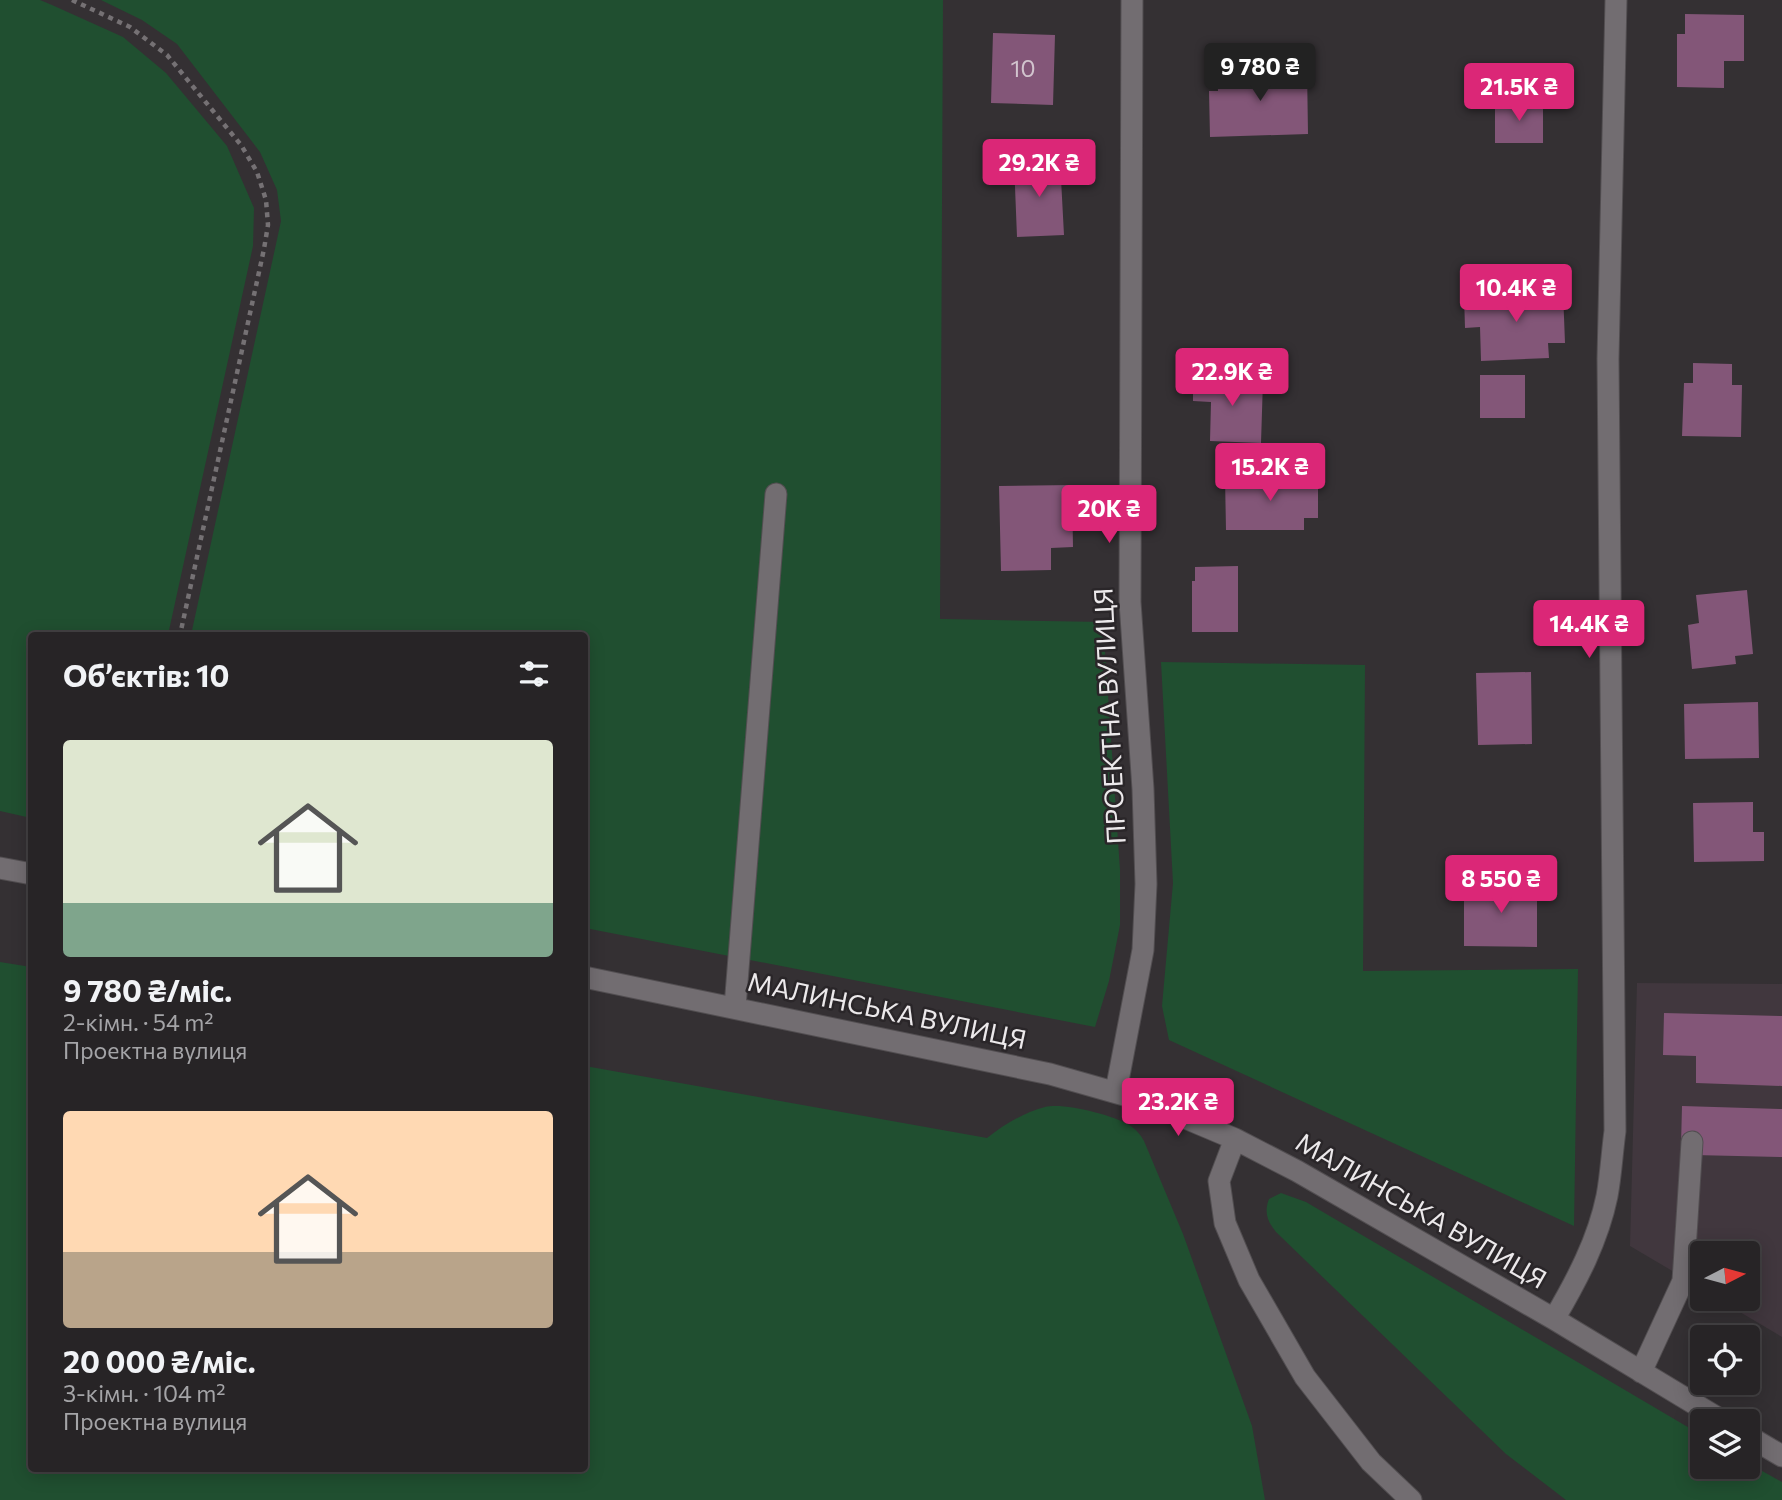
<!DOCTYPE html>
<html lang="uk">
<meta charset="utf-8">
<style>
body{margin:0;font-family:Commissioner,sans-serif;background:#333032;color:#f1f3f6;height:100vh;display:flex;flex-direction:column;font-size:26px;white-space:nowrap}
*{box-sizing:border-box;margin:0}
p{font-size:23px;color:#a4a4a7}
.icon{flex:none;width:38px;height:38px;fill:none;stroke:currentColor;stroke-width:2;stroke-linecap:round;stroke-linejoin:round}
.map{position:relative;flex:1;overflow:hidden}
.details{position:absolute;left:28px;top:632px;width:560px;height:840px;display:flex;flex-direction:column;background:#272426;border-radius:7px;box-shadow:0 4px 18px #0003,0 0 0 2px #434143}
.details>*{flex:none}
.needle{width:46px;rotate:84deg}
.fabs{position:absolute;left:1690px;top:1241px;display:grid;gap:14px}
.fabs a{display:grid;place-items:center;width:70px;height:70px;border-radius:7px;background:#272426;box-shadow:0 4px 18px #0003,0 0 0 2px #434143;font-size:35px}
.price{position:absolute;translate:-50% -60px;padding:0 16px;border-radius:7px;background:#db2777;color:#fff;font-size:23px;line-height:46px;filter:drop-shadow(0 2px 4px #0008)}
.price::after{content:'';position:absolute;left:50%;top:42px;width:21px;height:16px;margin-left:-10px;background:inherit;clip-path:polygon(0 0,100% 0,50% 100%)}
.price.selected{background:#222;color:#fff}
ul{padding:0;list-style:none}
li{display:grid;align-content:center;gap:14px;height:371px;padding:0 35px}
li span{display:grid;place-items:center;height:217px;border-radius:7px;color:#555}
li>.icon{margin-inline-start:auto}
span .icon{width:126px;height:126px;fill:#fffc;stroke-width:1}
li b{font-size:30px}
h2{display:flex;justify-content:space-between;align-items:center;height:84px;padding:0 35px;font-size:30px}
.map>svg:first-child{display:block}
.built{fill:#41373e}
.green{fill:#204f30}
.building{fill:#835678}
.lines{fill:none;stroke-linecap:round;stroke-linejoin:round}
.minor-casing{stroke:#524e51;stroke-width:23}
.path{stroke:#757174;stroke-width:4.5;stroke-dasharray:5 5;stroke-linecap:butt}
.minor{stroke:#726d71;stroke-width:21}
.labels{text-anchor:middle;stroke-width:5;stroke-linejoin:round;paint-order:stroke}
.number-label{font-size:23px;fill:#d2c4ce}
.street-label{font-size:26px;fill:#ece9eb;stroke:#2a2629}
</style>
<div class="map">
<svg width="1782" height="1500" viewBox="0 0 1782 1500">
<rect width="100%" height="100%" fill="#343033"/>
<!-- built -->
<path class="built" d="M1637 983 1782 984V1337L1718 1299 1748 1298V1253H1703V1289L1630 1246Z"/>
<!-- green -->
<path class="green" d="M0 0H40L52 5 123 37 166 73 227 146 254 208 253 246 168 635H32L31 818 0 811Z
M101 0H943L940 619 1103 622 1120 870V925L1109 981 1095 1027 585 928 584 635H191L281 221 277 190 260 152 177 44 142 20Z
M1161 662 1365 665 1363 971 1578 969 1574 1226 1169 1040 1162 1006 1173 883Z
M0 962 31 967 32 1468H584L585 1066 987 1138C1005 1124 1023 1113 1045 1107 1062 1102 1114 1115 1129 1125 1136 1129 1140 1134 1144 1141L1183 1234 1252 1426 1265 1500H0Z
M1281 1193 1306 1202 1703 1436V1466H1748V1463L1782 1482V1500H1566L1506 1454 1276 1232C1267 1221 1264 1212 1269 1199Z"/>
<!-- building -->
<path class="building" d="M1685 14 1744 15V61H1724V88L1677 87V34H1685Z
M993 33 1055 35 1053 105 991 103Z
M1307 68 1308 134 1210 137 1209 91H1218L1217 71Z
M1543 102V143H1495V103Z
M1060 160 1064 235 1017 237 1014 162Z
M1563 291 1565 343H1548L1549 358 1481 361 1480 327 1465 328 1464 295Z
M1693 363 1732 364V385H1742L1741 437 1682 436 1684 383H1693Z
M1480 375H1525V418H1480Z
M1193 378 1263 380 1261 443 1210 441 1211 402 1193 401Z
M1225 477H1318V518H1304V530H1226Z
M1072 485 1073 547 1051 548V570L1001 571 999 486Z
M1238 566V632H1192V581H1195V567Z
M1747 590 1753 654 1735 656 1736 664 1692 669 1688 625 1699 623 1696 595Z
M1531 672 1532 744 1478 745 1476 673Z
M1758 702 1759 758 1685 759 1684 704Z
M1753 802V832H1764V861L1694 862 1693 803Z
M1464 883H1537V947L1464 946Z
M1664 1013 1782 1016V1086L1696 1083V1056L1663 1055Z
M1682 1106 1782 1109V1157L1694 1155 1681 1145Z"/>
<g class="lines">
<defs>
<path id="minor" d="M0 868 32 874
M584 977 1050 1074 1145 1101 1235 1139 1297 1171 1554 1319 1723 1421
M735 1007 776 494
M1116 1091 1143 950 1146 884 1143 789 1130 602 1132 0
M1235 1139 1219 1181 1225 1223 1249 1280 1305 1377 1371 1462 1411 1500
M1554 1319C1577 1280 1598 1240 1607 1196 1611 1175 1612 1153 1615 1131L1608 359 1616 0
M1641 1372 1683 1281 1692 1142
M1748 1436 1782 1456"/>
</defs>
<!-- minor casing -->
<use href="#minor" class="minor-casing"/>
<!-- path -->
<path class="path" d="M72 0 130 27 167 55 241 145 257 172 266 200 268 225 264 249 180 635"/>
<!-- minor -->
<use href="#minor" class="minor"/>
</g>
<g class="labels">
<!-- number labels -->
<g class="number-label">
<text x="1023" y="77">10</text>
</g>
<!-- street labels -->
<g class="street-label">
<text transform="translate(1110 716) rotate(-93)" y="9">ПРОЕКТНА ВУЛИЦЯ</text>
<text transform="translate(887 1011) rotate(12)" y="9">МАЛИНСЬКА ВУЛИЦЯ</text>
<text transform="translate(1421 1211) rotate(30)" y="9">МАЛИНСЬКА ВУЛИЦЯ</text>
</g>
</g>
</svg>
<div class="fabs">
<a><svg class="needle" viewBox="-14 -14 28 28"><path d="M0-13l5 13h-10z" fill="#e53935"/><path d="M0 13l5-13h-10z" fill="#a4a4a7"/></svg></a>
<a><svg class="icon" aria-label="locate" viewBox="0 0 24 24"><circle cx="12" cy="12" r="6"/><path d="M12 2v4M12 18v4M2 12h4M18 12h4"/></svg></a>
<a><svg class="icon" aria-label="layers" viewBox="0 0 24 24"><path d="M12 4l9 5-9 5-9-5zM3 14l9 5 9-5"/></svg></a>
</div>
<b class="price selected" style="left:1260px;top:103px">9 780 ₴</b>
<b class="price" style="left:1519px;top:123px">21.5K ₴</b>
<b class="price" style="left:1039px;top:199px">29.2K ₴</b>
<b class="price" style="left:1516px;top:324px">10.4K ₴</b>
<b class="price" style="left:1232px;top:408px">22.9K ₴</b>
<b class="price" style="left:1270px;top:503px">15.2K ₴</b>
<b class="price" style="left:1109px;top:545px">20K ₴</b>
<b class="price" style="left:1589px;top:660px">14.4K ₴</b>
<b class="price" style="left:1501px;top:915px">8 550 ₴</b>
<b class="price" style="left:1178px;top:1138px">23.2K ₴</b>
<section class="details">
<h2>Об’єктів: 10<svg class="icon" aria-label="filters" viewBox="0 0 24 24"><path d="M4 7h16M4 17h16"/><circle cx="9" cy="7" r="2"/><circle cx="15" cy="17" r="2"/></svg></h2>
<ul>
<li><span style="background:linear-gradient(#dfe7d0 75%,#7fa58c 0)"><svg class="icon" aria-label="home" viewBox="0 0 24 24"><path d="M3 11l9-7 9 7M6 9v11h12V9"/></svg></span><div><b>9 780 ₴/міс.</b><p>2-кімн. · 54 m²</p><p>Проектна вулиця</p></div></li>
<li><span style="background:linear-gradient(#ffd9b3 65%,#b9a48a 0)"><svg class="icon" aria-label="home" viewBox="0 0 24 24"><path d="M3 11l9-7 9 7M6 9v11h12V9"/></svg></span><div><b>20 000 ₴/міс.</b><p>3-кімн. · 104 m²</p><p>Проектна вулиця</p></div></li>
</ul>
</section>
</div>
